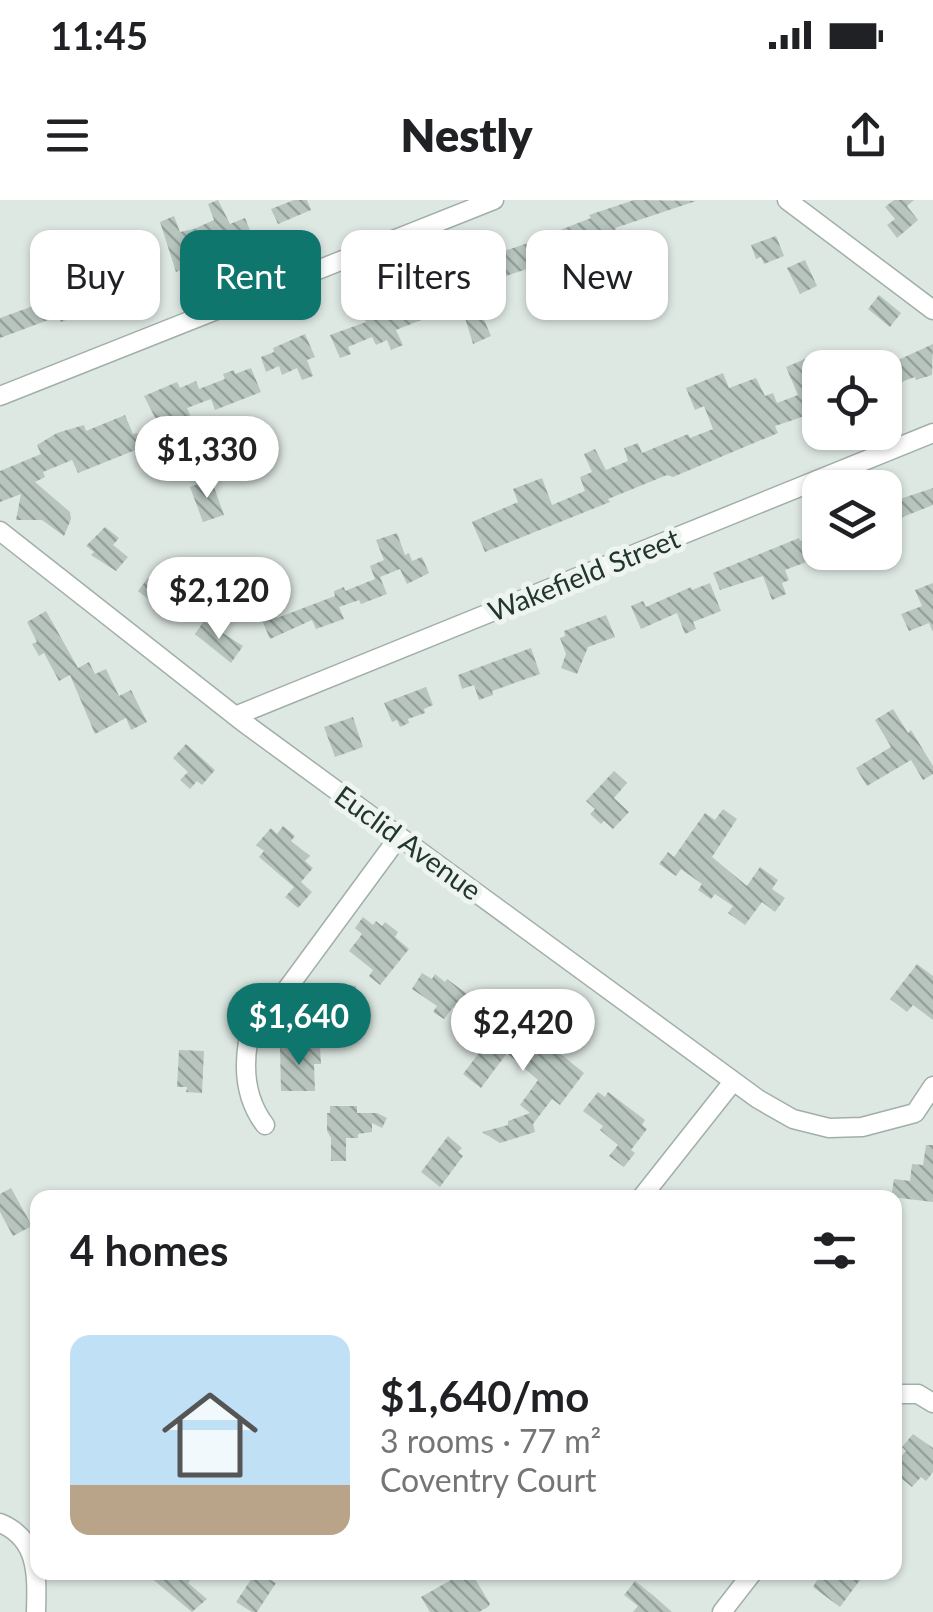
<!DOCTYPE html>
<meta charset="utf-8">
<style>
body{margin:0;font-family:Lato,sans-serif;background:#f2f2f2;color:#202124;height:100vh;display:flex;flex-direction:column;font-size:38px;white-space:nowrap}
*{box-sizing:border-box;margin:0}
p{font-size:32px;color:#757577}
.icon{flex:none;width:55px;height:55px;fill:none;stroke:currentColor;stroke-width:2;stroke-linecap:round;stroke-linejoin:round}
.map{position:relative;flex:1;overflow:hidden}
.details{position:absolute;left:30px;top:990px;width:872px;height:390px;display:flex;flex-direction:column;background:#fff;border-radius:20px;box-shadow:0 2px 8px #0004}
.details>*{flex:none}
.guide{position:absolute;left:30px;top:30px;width:875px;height:90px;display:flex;gap:20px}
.buttons{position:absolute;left:802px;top:150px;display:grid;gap:20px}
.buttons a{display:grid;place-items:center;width:100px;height:100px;border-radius:20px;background:#fff;box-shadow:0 2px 8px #0004;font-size:50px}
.price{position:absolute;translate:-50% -85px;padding:0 22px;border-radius:35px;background:#fff;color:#222;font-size:32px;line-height:65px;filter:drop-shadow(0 2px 5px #0008)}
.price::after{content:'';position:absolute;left:50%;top:60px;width:30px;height:22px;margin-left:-15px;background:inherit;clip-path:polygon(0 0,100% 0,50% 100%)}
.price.active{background:#0f766e;color:#fff}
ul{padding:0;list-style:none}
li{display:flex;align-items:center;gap:30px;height:250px;padding:0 40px}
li+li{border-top:2px solid #e0e0e0}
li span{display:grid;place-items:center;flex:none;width:280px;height:200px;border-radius:20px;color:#555}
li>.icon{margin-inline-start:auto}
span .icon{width:120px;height:120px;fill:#fffc;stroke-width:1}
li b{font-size:42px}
h2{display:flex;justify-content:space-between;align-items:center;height:120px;padding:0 40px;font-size:42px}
.tag{padding:0 35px;border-radius:20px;background:#fff;box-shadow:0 2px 8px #0004;font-size:35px;line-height:90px}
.tag.active{background:#0f766e;color:#fff}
.status{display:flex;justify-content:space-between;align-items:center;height:70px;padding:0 50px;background:#fff;direction:ltr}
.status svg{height:28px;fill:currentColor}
header{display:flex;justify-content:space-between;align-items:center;height:130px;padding:0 40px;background:#fff;font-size:45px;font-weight:800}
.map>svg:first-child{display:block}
.building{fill:url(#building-back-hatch)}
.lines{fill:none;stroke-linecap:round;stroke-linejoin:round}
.minor-casing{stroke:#a2afa9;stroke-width:21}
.minor{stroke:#fff;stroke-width:18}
.labels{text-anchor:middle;stroke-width:10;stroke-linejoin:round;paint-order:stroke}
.street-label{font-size:28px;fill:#22352e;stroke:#eef5f1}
</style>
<div class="status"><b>11:45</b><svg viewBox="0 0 49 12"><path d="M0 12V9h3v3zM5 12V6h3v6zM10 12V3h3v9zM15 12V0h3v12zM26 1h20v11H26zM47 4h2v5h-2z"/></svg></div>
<header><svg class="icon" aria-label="menu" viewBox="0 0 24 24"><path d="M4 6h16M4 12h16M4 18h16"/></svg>Nestly<svg class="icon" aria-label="share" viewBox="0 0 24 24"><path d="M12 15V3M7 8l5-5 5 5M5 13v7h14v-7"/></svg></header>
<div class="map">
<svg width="933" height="1412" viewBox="0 0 933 1412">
<defs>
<pattern id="building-back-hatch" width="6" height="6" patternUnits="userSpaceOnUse" patternTransform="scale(2.5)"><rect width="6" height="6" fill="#b7c5be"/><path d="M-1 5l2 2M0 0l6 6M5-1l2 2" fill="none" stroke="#94a19b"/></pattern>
</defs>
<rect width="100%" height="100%" fill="#dee8e3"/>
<!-- building -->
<path class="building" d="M218 0 230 24 245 18 253 38 176 72 160 22 174 16 180 32 194 29 214 20 208 4Z
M294 0H307L311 10 278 24 271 9Z
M634 0 696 1 615 28 617 34 610 37 616 53 606 57 598 36 534 62 536 66 503 77 495 54 528 43 531 51 558 40 555 32 591 18 589 15Z
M894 0H914L907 6 918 20 897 38 887 25 895 19 885 7Z
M776 36 784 56 764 64 761 57 756 59 751 45Z
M125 38 144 81 142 85 118 94 117 91 105 96 104 93 84 100 86 107 71 113 73 117 61 122 59 116 0 138V118L36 105 39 101 36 93 95 71 94 68 116 60 109 44Z
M805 60 817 86 800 94 787 68Z
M475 62 488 97 476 101 491 136 473 144 457 92H445L439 75Z
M420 87 431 116 396 130 403 145 391 150 387 140 376 145 372 137 348 147 351 154 340 158 330 135 366 122 361 111Z
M879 95 901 113 890 127 868 109Z
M305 134 315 157 307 160 313 176 302 180 297 168 282 175 279 166 266 172 261 157 274 152 273 148Z
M933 144 932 175 916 180 915 177 885 188V166Z
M805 159 814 182 820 180V211L775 226 778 233 673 277 667 275 608 299 610 302 485 352 472 322 518 302 513 289 542 278 552 305 585 291 580 277 592 272 584 254 595 249 606 270 628 261 624 248 638 243 642 253 688 234 690 238 713 229 704 206 695 210 686 188 723 173 729 188 756 178 765 196 773 193 777 203 798 195 786 167Z
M251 168 261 192 215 210 211 199 187 208 195 227 166 239 144 196 177 182 180 188 196 181 199 189 225 179 223 174 234 170 235 174Z
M125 215 133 234 137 233 143 247 78 273 72 260 43 272 45 277 35 282 70 312 71 319 64 336 42 320H16L21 294 0 302V271L41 254 37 245 57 233 84 225 86 231Z
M211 279 224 315 203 322 190 287Z
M933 288V305L885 324V304Z
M105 327 119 338 113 345 128 357 116 371 91 355 94 352 86 346Z
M397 333 405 355 409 353 412 361 422 357 429 373 407 384 400 369 380 377 387 394 361 404 359 400 339 407 344 419 316 429 312 420 270 439 261 418 274 412 277 418 335 396 334 391 344 387 345 391 375 379 370 366 384 360 376 340Z
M820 333V357L785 370 789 380 782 383 786 394 772 400 763 376 720 390 713 373 799 338 800 341Z
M169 365 185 377 161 409 138 391 148 378 155 384Z
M710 383 721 411 693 422 696 429 685 434 677 413 641 429 631 406 643 401 646 407 691 387 692 390Z
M933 383V432L929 423 909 431 901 414 922 406 915 390Z
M46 411 78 468 89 462 95 474 106 469 119 496 131 490 147 522 131 530 126 518 95 534 70 475 59 481 44 453 39 456 32 444 37 442 27 422Z
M606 415 615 437 588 447 577 474 561 468 566 454 560 438 565 436 564 431Z
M204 421 243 446 231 463 195 434Z
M531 448 540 474 492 491 493 495 479 500 474 485 462 489 458 475Z
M426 487 433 505 424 509 425 513 408 519 409 523 400 527 397 520 392 522 384 503Z
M893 509 908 533 911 530 933 566V574L923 580 911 560 867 586 856 568 891 547 875 520Z
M353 517 363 547 335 557 324 527Z
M186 544 215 570 202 585 197 581 190 589 180 580 188 572 173 558Z
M614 571 627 583 614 598 629 612 613 629 604 621 601 624 590 614 595 609 586 601Z
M723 609 737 619 712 657 747 686 760 667 778 680 772 689 785 698 775 712 762 702 745 725 728 713 733 706 715 694 711 699 698 690 702 684 681 669 676 676 659 664 668 652 674 657 705 613 715 620Z
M283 626 295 636 291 641 310 656 305 661 313 668 301 682 312 692 298 708 285 697 294 687 259 657 264 651 256 645 271 628 277 634Z
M363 717 373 725 376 721 382 726 385 722 398 732 395 737 409 749 380 785 369 776 373 770 349 751 362 734 355 728Z
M917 764 933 776V820L913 805 907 812 890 799Z
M422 773 432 779 435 774 445 782 447 779 474 799 463 814 453 807 444 819 433 812 437 806 412 789Z
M341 785 356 786 355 810 363 816 352 830 339 820Z
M494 813 540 847 547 843 584 873 560 905 552 899 533 924 535 932 500 943 482 932 508 925V921L530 913 520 905 538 880 507 853 481 888 463 874 488 841 479 834Z
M320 847 321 864H314L315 891H281L280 848Z
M179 850 204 851 202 893 186 892 187 887H177Z
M598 892 605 897 608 892 645 920 642 925 647 929 631 950 635 953 624 967 609 956 618 945 600 930 603 926 583 911Z
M330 906H357V913H377L387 918 382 928 372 923V932L358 934V938H346V961H331V938L327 931V913H330Z
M448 936 462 948 458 952 463 956 440 987 421 972Z
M926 945H933V1002L891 997 894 979 910 981 912 964 923 965Z
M11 988 32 1026 13 1036 0 1012V994Z
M913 1234 933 1248V1272L926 1281 921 1277 912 1287 895 1273V1264L906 1251 902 1247Z
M144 1372H186L192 1378 188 1383 207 1399 192 1412Z
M256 1372 276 1383 257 1412H252L236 1402Z
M465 1372H471L490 1404 488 1407 479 1412H430L421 1397Z
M822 1372H866L840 1407 813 1387Z
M635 1381 654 1396 672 1412H633L638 1406 624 1395Z"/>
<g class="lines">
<defs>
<path id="minor" d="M787 0 933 110
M0 196 494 0
M0 331 243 522 758 899 793 919 829 928 862 927 915 913 933 886
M235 516 933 233
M265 925C246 900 243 872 248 842L398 638
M641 998 732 883
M895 1194H918L933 1203
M0 1323C39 1339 37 1376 36 1412
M722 1412 753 1372"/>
</defs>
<!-- minor casing -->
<use href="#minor" class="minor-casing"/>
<!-- minor -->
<use href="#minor" class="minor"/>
</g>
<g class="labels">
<!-- street labels -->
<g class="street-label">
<text transform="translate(584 375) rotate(-22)" y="10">Wakefield Street</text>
<text transform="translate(408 643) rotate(36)" y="10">Euclid Avenue</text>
</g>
</g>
</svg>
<div class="buttons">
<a><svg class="icon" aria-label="locate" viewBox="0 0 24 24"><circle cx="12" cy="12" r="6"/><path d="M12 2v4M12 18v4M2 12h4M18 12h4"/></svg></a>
<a><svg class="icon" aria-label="layers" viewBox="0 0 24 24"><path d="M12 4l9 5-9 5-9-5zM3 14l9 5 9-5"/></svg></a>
</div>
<b class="price" style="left:207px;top:301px">$1,330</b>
<b class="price" style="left:219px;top:442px">$2,120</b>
<b class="price active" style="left:299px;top:868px">$1,640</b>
<b class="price" style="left:523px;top:874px">$2,420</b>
<div class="guide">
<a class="tag">Buy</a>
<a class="tag active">Rent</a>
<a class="tag">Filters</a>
<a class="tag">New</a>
</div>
<section class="details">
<h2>4 homes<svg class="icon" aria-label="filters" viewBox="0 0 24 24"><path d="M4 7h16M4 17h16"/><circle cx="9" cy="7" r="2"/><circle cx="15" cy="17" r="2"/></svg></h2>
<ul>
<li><span style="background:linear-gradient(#bfe0f5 75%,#b9a48a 0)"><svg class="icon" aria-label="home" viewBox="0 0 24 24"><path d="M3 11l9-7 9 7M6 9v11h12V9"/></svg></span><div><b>$1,640/mo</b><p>3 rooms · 77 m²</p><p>Coventry Court</p></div></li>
</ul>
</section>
</div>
